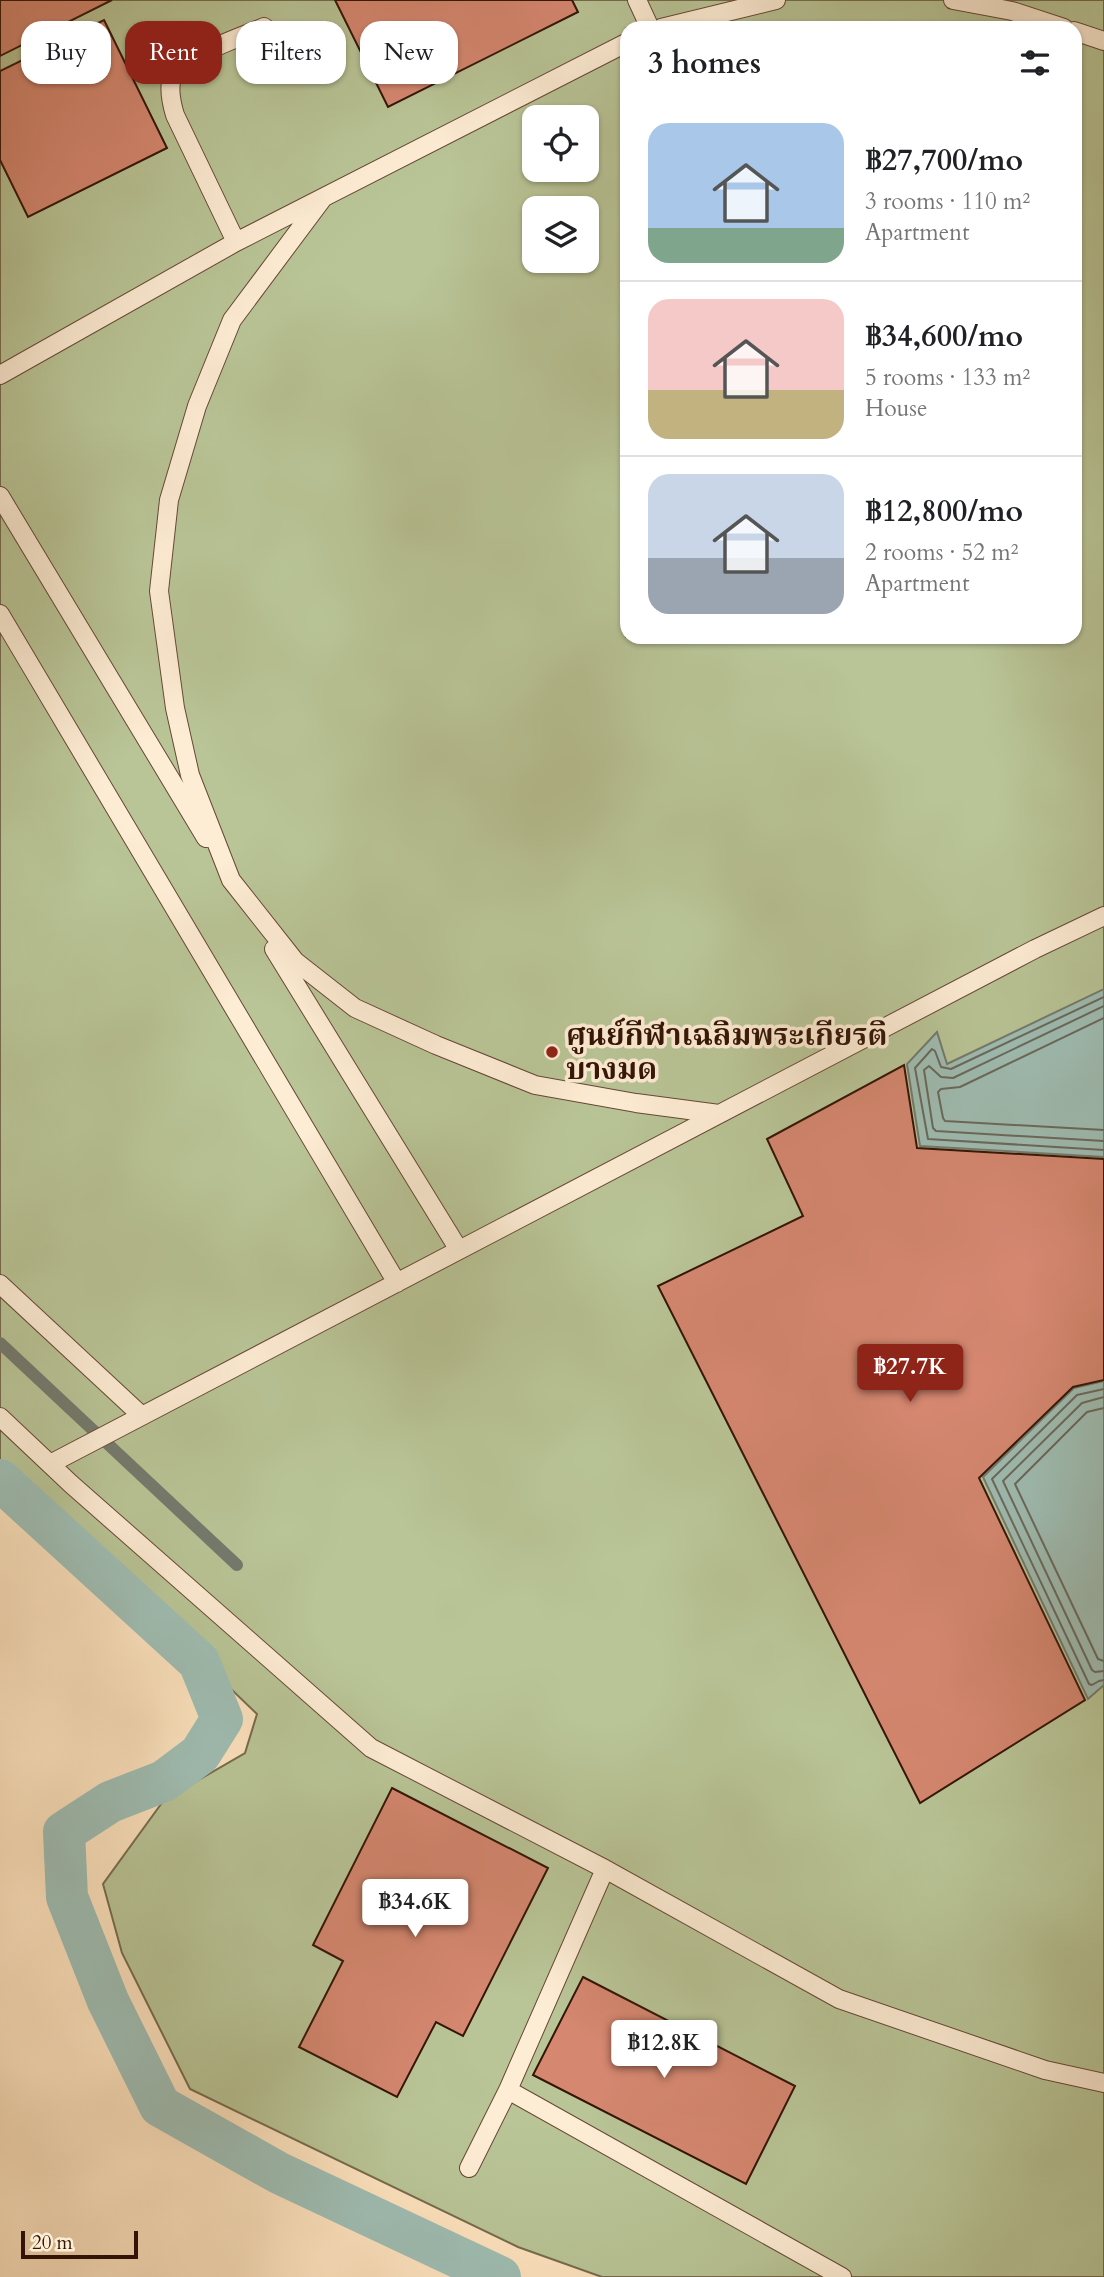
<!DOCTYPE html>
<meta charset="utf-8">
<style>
body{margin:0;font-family:Cardo,"Noto Serif Thai",serif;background:#f2f2f2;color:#202124;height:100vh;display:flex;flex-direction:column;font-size:26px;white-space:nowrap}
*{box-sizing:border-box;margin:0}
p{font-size:23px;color:#757577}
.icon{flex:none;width:38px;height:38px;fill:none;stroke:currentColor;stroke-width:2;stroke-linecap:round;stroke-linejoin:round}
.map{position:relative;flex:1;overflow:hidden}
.details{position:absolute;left:620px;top:21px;width:462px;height:623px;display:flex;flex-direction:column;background:#fff;border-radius:21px;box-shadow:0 2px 5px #0004}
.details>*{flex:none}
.hud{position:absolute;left:21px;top:21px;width:494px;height:63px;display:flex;gap:14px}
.tools{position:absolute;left:522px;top:105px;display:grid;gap:14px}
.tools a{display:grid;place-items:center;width:77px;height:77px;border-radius:14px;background:#fff;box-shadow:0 2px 5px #0004;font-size:35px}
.scale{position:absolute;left:21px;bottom:18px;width:117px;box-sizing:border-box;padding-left:7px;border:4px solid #331406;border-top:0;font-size:19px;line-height:24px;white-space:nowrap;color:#331406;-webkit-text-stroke:5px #feedd5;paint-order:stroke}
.price{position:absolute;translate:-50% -60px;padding:0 16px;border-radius:7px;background:#fff;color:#222;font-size:23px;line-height:46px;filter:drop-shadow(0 2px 4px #0008)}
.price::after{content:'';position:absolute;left:50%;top:42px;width:21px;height:16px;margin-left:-10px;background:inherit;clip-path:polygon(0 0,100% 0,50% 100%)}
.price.on{background:#8f2418;color:#fff}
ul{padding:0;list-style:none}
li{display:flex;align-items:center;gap:21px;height:175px;padding:0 28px}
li+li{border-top:2px solid #e0e0e0}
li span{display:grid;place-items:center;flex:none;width:196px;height:140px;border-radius:21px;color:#555}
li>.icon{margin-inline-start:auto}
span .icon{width:84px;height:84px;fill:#fffc;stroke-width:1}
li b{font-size:30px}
h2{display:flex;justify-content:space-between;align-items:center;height:84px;padding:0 28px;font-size:30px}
.chip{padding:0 24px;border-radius:21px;background:#fff;box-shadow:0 2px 5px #0004;font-size:24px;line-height:63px}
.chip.on{background:#8f2418;color:#fff}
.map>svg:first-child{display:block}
.green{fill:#b9c597;stroke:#766c4e;stroke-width:2;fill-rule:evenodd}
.water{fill:#9fbeb4;stroke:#747a6e;stroke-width:2}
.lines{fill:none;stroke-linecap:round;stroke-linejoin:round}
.shore{stroke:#69695d;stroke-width:2}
.stream{stroke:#747a6e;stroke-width:12}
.canal{stroke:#9fbeb4;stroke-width:42}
.building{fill:#d58770;stroke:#331406;stroke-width:2}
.lane-casing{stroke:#664834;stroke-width:20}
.lane{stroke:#feedd5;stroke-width:18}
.poi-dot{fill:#8f2418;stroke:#feedd5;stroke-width:2.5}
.labels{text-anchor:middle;stroke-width:7;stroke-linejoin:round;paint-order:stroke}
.poi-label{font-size:30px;font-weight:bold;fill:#331406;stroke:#feedd5;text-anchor:start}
</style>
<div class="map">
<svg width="1104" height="2277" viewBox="0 0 1104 2277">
<rect width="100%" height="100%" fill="#fde3bf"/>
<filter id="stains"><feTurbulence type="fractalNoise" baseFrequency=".00286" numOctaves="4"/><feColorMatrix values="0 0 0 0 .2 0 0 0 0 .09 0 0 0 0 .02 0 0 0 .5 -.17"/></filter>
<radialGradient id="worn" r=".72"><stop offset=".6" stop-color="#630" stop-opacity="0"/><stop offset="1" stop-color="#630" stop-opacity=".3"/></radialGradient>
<!-- green -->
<path class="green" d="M0 0H1104V2277H602L518 2247 190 2089 122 1953 103 1884 164 1800 245 1753 257 1714 0 1466ZM626 28H1074V637H626ZM534 117H586V170H534ZM534 208H586V261H534Z"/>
<!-- water -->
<path class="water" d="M1104 989V1157L920 1146 907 1064 937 1032 947 1064Z
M1104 1381V1685L1088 1699 983 1477 1074 1388Z"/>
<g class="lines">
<!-- shore -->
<path class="shore" d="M1104 997 951 1069 941 1067 935 1051 932 1049 915 1068 928 1139 1104 1150
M1104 1006 953 1078 941 1077 929 1066 924 1070 933 1128 936 1131 1104 1141
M1104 1018 960 1087 941 1089 938 1092 943 1118 945 1121 1104 1130
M1104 1389 1077 1395 992 1479 1089 1684 1092 1685 1099 1681 1104 1680
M1104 1397 1082 1403 1003 1481 1092 1670 1095 1672 1104 1671
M1104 1408 1087 1412 1015 1484 1098 1659 1104 1661"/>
<!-- stream -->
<path class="stream" d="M0 1343 237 1565"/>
<!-- canal -->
<path class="canal" d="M0 1480 199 1662 222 1719 200 1754 164 1781 110 1802 64 1832 67 1897 108 2001 160 2106 279 2173 500 2277"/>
</g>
<!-- building -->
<path class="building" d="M0 0H112L0 56Z
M335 0H572L578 12 388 107Z
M104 20 167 148 28 217 0 160V71Z
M904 1065 917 1148 1104 1159V1380L1073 1387 979 1478 1085 1700 920 1803 658 1286 803 1216 767 1139Z
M392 1788 548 1868 463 2036 436 2022 397 2097 299 2047 343 1961 313 1945Z
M583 1977 795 2086 746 2184 533 2075Z"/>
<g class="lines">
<defs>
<path id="lane" d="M637 0 650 28
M953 0 1012 11 1064 28
M661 28 776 0
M1074 31 1104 41
M323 198 232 320 197 406 169 500 159 591 175 708 190 775 231 880 295 961 355 1008 436 1045 535 1085 636 1103 719 1114
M236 242 175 115C172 105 169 93 171 82 177 57 242 37 264 27
M0 375 236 242 626 43
M0 496 206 838
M0 614 397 1283
M274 949 459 1250
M0 1284 142 1416
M0 1417 71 1484 371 1748 605 1869 839 1999 1045 2070 1104 2083
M50 1464 1035 949 1104 916
M508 2090 842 2277
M469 2168 508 2090 605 1869"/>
</defs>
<!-- lane casing -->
<use href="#lane" class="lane-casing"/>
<!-- lane -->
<use href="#lane" class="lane"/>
</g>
<!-- markers -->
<circle class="poi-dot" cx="552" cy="1052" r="7"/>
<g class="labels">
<!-- poi labels -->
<g class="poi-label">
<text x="566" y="1045">ศูนย์กีฬาเฉลิมพระเกียรติ<tspan x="566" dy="34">บางมด</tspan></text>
</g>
</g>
<rect width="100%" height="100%" filter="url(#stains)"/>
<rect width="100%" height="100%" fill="url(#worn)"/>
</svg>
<div class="tools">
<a><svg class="icon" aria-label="locate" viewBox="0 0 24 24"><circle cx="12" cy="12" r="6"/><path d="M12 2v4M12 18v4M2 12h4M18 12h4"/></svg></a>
<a><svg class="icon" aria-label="layers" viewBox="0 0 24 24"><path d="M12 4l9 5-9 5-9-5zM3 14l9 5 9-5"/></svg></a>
</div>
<div class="scale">20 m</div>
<b class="price on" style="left:910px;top:1404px">฿27.7K</b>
<b class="price" style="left:415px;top:1939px">฿34.6K</b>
<b class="price" style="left:664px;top:2080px">฿12.8K</b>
<div class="hud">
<a class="chip">Buy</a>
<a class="chip on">Rent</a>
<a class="chip">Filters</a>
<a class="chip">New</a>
</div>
<section class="details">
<h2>3 homes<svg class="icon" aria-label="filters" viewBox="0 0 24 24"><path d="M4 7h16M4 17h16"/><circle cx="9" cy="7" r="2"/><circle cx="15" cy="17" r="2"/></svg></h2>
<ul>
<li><span style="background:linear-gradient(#a9c7e8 75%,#7fa58c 0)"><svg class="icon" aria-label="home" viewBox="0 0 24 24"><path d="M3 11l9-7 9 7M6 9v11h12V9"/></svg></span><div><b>฿27,700/mo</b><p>3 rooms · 110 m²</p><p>Apartment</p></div></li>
<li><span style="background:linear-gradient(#f6c9c9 65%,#c2b280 0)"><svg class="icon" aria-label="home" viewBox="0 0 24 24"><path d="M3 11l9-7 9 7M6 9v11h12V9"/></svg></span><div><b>฿34,600/mo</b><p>5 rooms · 133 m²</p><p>House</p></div></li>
<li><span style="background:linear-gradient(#c9d6e8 60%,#9aa5b1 0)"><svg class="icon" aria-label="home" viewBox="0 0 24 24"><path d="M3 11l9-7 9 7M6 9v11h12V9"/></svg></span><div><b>฿12,800/mo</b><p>2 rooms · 52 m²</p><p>Apartment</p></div></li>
</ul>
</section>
</div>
